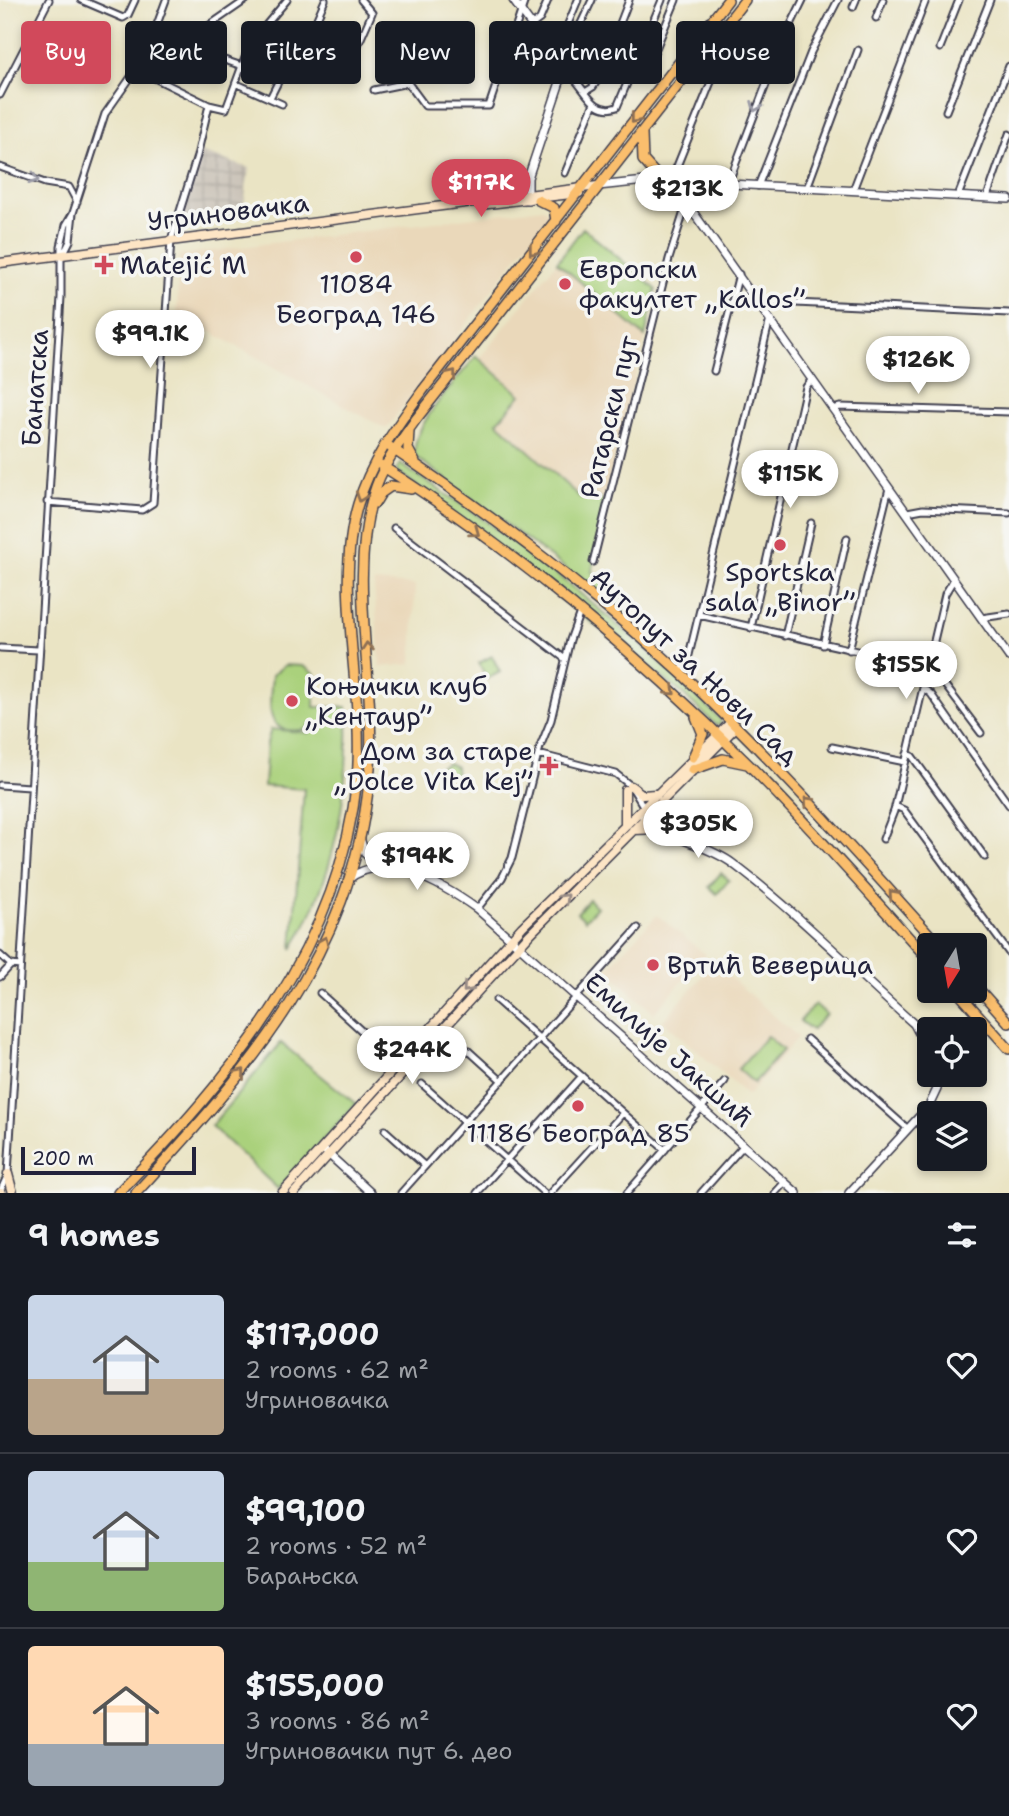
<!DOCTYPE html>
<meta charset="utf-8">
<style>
body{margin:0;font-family:"Shantell Sans",sans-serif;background:#20242c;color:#f1f3f6;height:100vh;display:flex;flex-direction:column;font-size:26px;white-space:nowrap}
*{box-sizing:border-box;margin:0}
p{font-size:23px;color:#9ea1a6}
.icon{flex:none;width:38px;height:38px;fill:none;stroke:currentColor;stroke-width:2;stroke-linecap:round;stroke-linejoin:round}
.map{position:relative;height:1193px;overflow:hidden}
.sheet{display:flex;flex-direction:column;background:#171b24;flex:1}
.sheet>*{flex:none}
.banner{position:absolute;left:21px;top:21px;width:968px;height:63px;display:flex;gap:14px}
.needle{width:46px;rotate:191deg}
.tools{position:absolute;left:917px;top:933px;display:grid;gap:14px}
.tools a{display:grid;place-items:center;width:70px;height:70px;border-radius:7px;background:#171b24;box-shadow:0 4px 10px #0003;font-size:35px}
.scale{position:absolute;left:21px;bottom:18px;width:175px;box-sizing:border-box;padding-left:7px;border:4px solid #22223b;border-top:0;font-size:19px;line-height:24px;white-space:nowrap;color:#22223b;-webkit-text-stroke:5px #f6f6f2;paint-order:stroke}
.price{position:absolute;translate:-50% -60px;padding:0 16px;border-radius:24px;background:#fff;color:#222;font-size:23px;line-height:46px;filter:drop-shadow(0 2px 4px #0008)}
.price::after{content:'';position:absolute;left:50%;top:42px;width:21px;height:16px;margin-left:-10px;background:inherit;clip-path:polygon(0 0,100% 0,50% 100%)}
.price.active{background:#d1495b;color:#fff}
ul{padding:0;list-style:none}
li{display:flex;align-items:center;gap:21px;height:175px;padding:0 28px}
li+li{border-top:2px solid #363941}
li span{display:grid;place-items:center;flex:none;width:196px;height:140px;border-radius:7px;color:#555}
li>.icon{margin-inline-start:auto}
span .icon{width:84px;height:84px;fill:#fffc;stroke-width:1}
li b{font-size:30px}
h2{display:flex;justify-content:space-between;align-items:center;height:84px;padding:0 28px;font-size:30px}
.tag{padding:0 24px;border-radius:7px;background:#171b24;box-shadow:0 4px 10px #0003;font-size:24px;line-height:63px}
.tag.active{background:#d1495b;color:#fff}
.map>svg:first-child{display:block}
.built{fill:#ead8ba}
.industrial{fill:url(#industrial-grid)}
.green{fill:#aad17b;stroke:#667a5b;stroke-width:2}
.park{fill:url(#park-crowns);stroke:#667a5b;stroke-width:2}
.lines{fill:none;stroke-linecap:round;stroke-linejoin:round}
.minor-casing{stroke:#403f50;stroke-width:9}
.tertiary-casing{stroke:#403f50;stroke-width:10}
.secondary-casing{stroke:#403f50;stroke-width:11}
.primary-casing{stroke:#403f50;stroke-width:12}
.minor{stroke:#fff;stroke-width:5}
.tertiary{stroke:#fff;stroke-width:7}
.secondary{stroke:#fde5c5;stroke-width:8}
.primary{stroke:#fabe6d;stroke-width:9}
.oneway{stroke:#9c9ca7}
.oneway2{stroke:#8e7054}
.oneway3{stroke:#9a8d87}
.poi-dot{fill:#d1495b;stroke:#f6f6f2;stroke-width:2.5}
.labels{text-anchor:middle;stroke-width:7;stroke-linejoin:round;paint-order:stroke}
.street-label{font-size:26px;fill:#22223b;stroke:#f6f6f2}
.poi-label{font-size:26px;fill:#22223b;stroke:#f6f6f2;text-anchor:start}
</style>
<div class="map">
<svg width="1009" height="1193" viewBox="0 0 1009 1193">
<defs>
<pattern id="industrial-grid" width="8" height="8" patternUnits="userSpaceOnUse" patternTransform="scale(1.75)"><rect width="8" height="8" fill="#cac3b8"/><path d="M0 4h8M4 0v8" fill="none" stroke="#ada79f"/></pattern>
<pattern id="park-crowns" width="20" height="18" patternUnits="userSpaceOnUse" patternTransform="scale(1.75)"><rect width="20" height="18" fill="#aad17b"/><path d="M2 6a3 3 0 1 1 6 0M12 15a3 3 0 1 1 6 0" fill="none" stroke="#92b36b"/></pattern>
</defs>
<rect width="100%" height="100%" fill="#f6f6f2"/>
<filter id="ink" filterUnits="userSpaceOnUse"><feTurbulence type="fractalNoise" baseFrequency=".0143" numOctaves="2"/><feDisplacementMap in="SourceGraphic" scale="14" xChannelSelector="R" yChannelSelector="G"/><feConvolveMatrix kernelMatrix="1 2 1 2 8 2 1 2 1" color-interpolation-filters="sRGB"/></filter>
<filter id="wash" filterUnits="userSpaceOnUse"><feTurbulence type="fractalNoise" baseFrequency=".00686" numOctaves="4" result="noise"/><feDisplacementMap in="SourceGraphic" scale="28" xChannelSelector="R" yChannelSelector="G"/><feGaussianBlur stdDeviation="1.57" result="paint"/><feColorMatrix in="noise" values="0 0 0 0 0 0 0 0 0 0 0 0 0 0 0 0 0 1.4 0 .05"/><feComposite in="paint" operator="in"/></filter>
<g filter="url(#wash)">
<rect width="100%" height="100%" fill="#eae4c4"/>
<!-- built -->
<path class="built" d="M544 208 549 214 547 218 386 429 177 313 179 255Z
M557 262 645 337 604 501 596 496 582 499 497 422 521 395 479 359Z
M374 582 415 585 412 664 380 667Z
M657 915 706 955 654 1013 606 970Z
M714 963 798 1037 748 1096 663 1021Z"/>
<!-- industrial -->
<path class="industrial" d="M200 152 249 168 242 217 177 223Z"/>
<!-- green -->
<path class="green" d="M583 228 656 289 645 337 557 262Z
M476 356 521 395 497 422 582 499 596 496 604 501 592 572 629 604 633 613 627 620 561 565 416 457C406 431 459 378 476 356Z
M400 464C429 484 460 502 488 523 571 582 648 648 720 719L721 725H716L683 694 400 473 396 470Z
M492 656 500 672 487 679 479 663Z
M285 665 303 666 315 674 314 707H347C350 789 336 878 292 949L304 789 264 786 267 743 271 729 309 733 311 722 307 729C262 738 270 705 272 675Z
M721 873 729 880 717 894 709 887Z
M589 899 597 907 585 920 577 913Z
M815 1004 826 1014 812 1030 800 1021Z
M767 1036 783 1050 754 1083 738 1069Z
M281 1043 356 1104 278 1189 211 1126Z"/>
<!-- park -->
<path class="park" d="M448 763 456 767 457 781 449 775 445 777 438 773V768Z"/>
</g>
<g filter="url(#ink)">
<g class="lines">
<defs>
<path id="minor" d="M81 0 123 18 128 15 135 0
M853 7 856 0
M876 18 883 0
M532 25 540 19 548 0
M154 36 242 66
M187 47 204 29 246 0
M940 48 959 0
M552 51 560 43 578 0
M344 57 355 52 372 13 361 0
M636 62 650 63 676 0
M562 64 592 0
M138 70 209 105 226 109 250 44 287 0
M564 71C584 80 590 117 617 107L662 0
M237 84 282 104
M374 90 408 83 425 106H489L525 0
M585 92 593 87 599 78 629 0
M0 95 49 0
M270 98 279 80 299 60 325 0
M946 111 990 0
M0 167 45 183 69 187 77 202
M565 173 594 103
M671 181 715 72
M728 184 782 43 803 0
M758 186 811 52 838 0
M807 188 858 50
M853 190 926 0
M958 196 1009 66
M987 197 1009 134
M63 255 70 241 73 213
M761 306 774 302 1009 313
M714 371 739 274
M833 409 840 407 1009 412
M47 502 142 510 153 503 171 240 197 156 209 105
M907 512 923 509 1009 513
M394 528 565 659
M593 562 669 259 687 202
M699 615 932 668 981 733
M981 618 1009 614
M751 628 806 387 812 379
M785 636 811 523
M823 645 847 538
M0 648 38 650
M849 650 889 488
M680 673 689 655 770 319
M923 688 931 694 1009 805
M832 747 905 762
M538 754 616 774 631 786 643 806
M907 754 912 756 985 857
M0 785 30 787
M895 806 904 810 1009 953
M883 839 894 811 945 594 954 579
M477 909 502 878 512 858 540 747 551 720 570 640 580 612
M0 955 11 965 20 966
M0 977 11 965
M320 993 398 1064
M496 1000 665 1150
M807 1039 908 1129
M460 1043 502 1081
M422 1084 544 1193
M385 1130 425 1166
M0 1192 8 1174 61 297V246L66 225 73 213 105 114 145 57 166 0
M401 1193 638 928
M477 1193 582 1076
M550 1193 623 1113
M627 1193 725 1081
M701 1193 744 1145
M775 1193 785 1182"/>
<path id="tertiary" d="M513 0 564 70 528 178V200
M671 181 1009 657
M598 186 655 180 1009 199
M648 811 683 837
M642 815C666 840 705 843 732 863 796 911 854 971 914 1024L929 1052
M360 838 365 853 376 865
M348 880C383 848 445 886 477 909L797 1193
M325 1151 371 1193
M849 1193 929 1106 937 1089V1074"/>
<path id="secondary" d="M480 205 579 193
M0 263 598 186
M631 786 643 795 655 794
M662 801 663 824
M625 824V790
M633 830 661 829
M8 1174 13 1193
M0 1193H1
M282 1193 522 927 731 722
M294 1193 530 934 736 727"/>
<path id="primary" d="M642 134 643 160 661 180
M538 200 554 208 556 221
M409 430 408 449 415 462
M390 447C493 516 592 591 683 675 774 760 856 853 939 945
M379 464C508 545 642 657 749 765 812 828 870 895 929 960
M375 503 381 493 391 486 411 489
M693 757 703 734 696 717
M692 770 723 759 747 764
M975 985 1009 1023
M956 990 1009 1049
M118 1193C232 1077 340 947 357 779 365 691 333 587 358 504 371 460 397 426 423 390L728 0
M136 1193C248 1071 352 955 369 781 378 689 347 584 373 496 381 467 399 443 417 418L745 0"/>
</defs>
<!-- minor casing -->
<use href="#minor" class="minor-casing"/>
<!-- tertiary casing -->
<use href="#tertiary" class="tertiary-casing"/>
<!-- secondary casing -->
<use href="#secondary" class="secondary-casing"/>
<!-- primary casing -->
<use href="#primary" class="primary-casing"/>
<!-- minor -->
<use href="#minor" class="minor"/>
<!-- tertiary -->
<use href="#tertiary" class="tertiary"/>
<!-- secondary -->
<use href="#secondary" class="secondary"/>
<!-- primary -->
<use href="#primary" class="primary"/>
</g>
<!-- one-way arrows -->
<defs><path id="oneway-chevron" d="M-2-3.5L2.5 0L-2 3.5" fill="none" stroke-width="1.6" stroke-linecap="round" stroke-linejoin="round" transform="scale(1.75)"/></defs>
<g class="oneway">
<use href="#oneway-chevron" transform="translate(756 107) rotate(112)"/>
<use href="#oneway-chevron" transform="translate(34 179) rotate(19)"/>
</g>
<g class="oneway2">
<use href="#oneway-chevron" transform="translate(635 119) rotate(128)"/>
<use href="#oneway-chevron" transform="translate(533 251) rotate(128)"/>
<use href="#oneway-chevron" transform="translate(452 374) rotate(-51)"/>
<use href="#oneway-chevron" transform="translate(361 497) rotate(109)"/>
<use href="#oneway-chevron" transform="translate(475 532) rotate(36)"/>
<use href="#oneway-chevron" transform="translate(367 647) rotate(-95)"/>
<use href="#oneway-chevron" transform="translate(671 691) rotate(42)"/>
<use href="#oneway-chevron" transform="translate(808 801) rotate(-133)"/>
<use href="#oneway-chevron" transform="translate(893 894) rotate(-132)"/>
<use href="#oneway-chevron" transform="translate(324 941) rotate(-66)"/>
<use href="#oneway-chevron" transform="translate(241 1073) rotate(-50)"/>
</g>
<g class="oneway3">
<use href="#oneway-chevron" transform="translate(565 898) rotate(-45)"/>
<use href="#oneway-chevron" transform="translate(467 988) rotate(132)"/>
</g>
</g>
<!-- markers -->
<g class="poi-dot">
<circle cx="356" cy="257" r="7"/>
<path d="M100.5 254.5h7v7h7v7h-7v7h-7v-7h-7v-7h7z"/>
<circle cx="565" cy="284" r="7"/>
<circle cx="780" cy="545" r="7"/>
<circle cx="292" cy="701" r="7"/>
<path d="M545.5 755.5h7v7h7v7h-7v7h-7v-7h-7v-7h7z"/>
<circle cx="653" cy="965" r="7"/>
<circle cx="578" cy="1106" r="7"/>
</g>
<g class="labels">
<!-- street labels -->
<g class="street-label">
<text transform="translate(228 212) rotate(-7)" y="9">Угриновачка</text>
<text transform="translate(35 388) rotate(-86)" y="9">Банатска</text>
<text transform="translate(609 417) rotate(-76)" y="9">Ратарски пут</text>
<text transform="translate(695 666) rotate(43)" y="9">Аутопут за Нови Сад</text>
<text transform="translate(669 1050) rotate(42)" y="9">Емилије Јакшић</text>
</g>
<!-- poi labels -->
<g class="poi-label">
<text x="120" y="274">Matejić M</text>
<text x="579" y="278">Европски<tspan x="579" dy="30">факултет „Kallos”</tspan></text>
<text x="356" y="293" text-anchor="middle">11084<tspan x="356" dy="30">Београд 146</tspan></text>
<text x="780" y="581" text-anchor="middle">Sportska<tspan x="780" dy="30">sala „Binor”</tspan></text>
<text x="306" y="695">Коњички клуб<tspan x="306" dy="30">„Кентаур”</tspan></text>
<text x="533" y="760" text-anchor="end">Дом за старе<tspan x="533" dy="30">„Dolce Vita Kej”</tspan></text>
<text x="667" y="974">Вртић Веверица</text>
<text x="578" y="1142" text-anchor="middle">11186 Београд 85</text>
</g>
</g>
</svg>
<div class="tools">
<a><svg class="needle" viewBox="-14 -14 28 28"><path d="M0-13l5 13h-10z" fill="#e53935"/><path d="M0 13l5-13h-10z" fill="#9ea1a6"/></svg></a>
<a><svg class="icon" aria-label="locate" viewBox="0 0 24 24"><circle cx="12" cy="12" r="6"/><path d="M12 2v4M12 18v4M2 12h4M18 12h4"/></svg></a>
<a><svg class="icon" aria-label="layers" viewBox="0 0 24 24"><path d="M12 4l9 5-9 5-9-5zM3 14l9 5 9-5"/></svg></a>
</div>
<div class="scale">200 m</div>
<b class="price active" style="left:481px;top:219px">$117K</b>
<b class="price" style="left:687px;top:225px">$213K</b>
<b class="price" style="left:150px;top:370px">$99.1K</b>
<b class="price" style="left:918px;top:396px">$126K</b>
<b class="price" style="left:790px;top:510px">$115K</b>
<b class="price" style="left:906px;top:701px">$155K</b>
<b class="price" style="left:698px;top:860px">$305K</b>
<b class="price" style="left:417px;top:892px">$194K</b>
<b class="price" style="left:412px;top:1086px">$244K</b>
<div class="banner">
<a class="tag active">Buy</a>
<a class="tag">Rent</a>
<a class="tag">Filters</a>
<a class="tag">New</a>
<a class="tag">Apartment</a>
<a class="tag">House</a>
</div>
</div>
<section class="sheet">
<h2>9 homes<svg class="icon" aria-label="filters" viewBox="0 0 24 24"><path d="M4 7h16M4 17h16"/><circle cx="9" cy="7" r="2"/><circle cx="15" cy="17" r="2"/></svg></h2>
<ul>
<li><span style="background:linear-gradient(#c9d6e8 60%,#b9a48a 0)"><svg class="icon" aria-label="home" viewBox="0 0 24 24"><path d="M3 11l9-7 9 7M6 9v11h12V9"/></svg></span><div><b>$117,000</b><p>2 rooms · 62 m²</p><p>Угриновачка</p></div><svg class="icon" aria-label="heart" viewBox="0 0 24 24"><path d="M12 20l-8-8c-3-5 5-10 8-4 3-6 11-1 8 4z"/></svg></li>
<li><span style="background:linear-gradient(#c9d6e8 65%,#8fb573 0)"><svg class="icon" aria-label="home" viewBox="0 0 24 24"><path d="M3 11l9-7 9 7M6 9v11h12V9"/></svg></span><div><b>$99,100</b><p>2 rooms · 52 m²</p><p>Барањска</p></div><svg class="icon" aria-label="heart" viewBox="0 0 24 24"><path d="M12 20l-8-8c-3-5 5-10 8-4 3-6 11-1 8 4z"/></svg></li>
<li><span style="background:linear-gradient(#ffd9b3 70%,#9aa5b1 0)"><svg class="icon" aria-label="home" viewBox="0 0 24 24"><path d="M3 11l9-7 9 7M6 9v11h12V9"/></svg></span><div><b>$155,000</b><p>3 rooms · 86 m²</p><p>Угриновачки пут 6. део</p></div><svg class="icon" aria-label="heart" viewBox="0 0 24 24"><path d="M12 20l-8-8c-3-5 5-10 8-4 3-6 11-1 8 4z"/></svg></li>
</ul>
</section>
